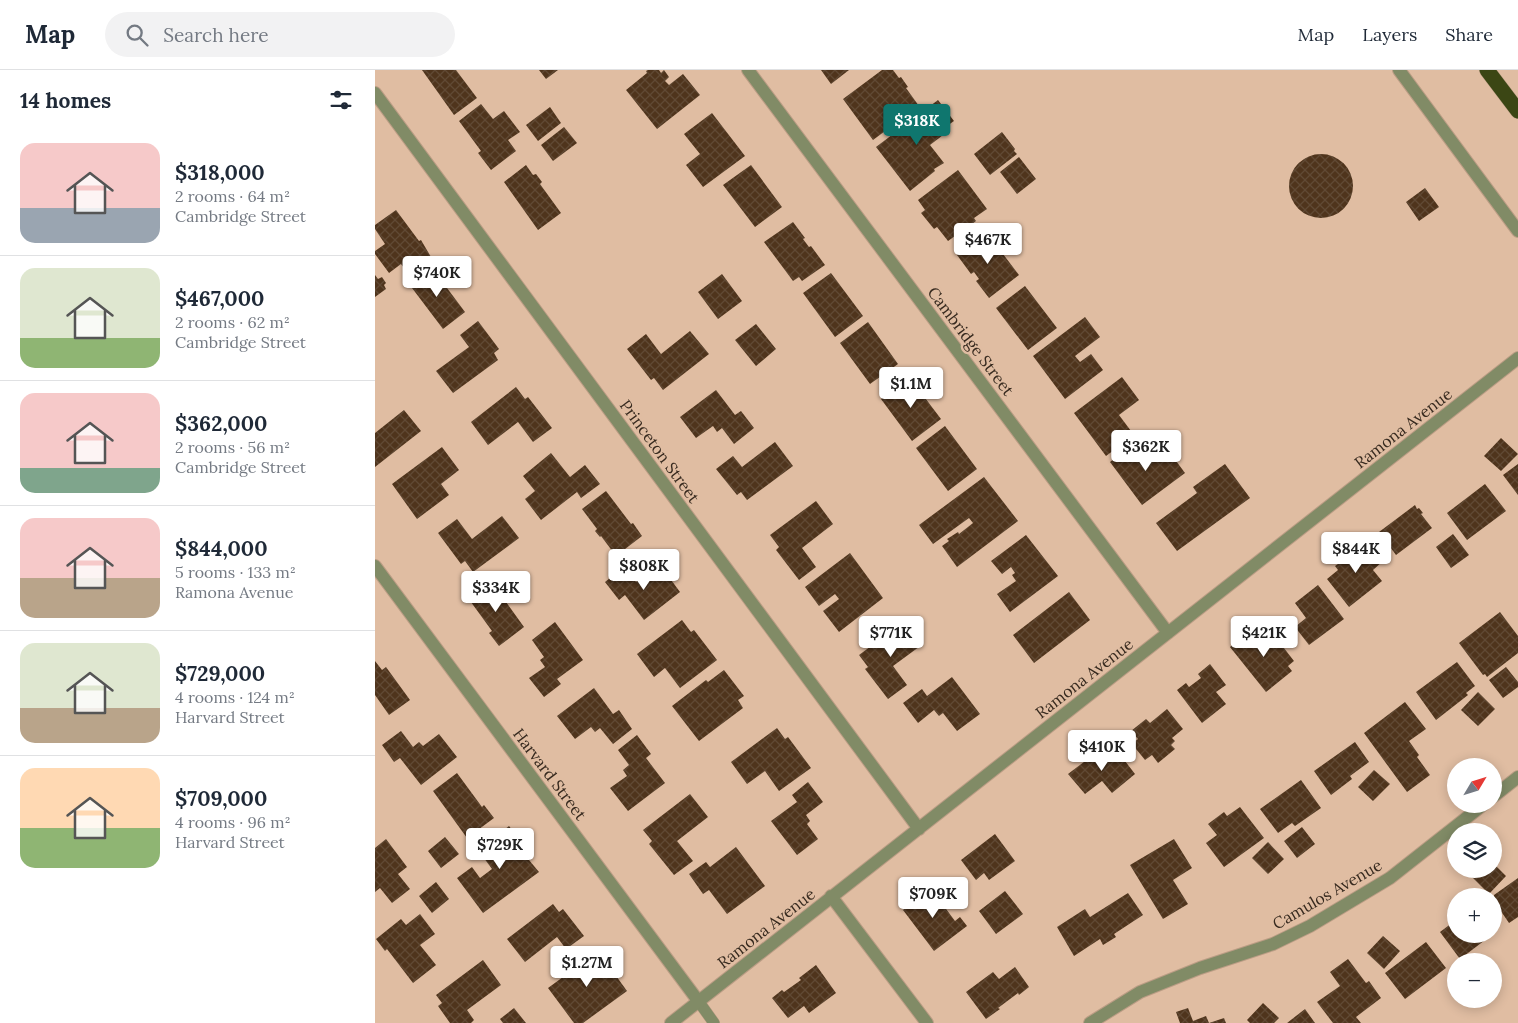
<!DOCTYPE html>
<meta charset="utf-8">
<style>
body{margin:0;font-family:Lora,serif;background:#f2f2f3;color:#1f2937;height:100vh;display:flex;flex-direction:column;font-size:19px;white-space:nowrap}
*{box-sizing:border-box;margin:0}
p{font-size:16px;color:#747a83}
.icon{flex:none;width:28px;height:28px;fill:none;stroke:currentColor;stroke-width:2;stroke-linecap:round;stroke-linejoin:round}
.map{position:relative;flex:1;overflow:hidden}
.drawer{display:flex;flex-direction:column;background:#fff;width:375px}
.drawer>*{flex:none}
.needle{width:32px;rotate:52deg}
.buttons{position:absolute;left:1072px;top:688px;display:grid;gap:10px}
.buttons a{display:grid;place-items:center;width:55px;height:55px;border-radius:50%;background:#fff;box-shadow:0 2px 12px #0003;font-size:25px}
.price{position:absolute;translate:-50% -42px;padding:0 11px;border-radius:5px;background:#fff;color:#222;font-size:16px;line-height:32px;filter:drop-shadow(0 1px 2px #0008)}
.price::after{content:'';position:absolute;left:50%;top:30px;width:15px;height:11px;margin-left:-8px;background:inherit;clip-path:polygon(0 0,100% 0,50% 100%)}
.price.selected{background:#0f766e;color:#fff}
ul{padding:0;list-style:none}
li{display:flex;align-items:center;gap:15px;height:125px;padding:0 20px}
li+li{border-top:1px solid #e0e1e3}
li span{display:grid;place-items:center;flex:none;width:140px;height:100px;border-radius:15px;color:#555}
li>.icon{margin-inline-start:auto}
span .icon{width:60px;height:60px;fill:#fffc;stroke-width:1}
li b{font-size:21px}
h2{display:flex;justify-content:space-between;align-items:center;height:60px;padding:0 20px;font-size:21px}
header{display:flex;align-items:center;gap:30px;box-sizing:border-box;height:70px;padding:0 25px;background:#fff;border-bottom:1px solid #e0e1e3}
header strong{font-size:24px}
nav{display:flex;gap:28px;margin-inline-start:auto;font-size:18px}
.search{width:350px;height:45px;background:#f2f2f3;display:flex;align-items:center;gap:12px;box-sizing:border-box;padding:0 18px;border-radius:28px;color:#747a83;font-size:19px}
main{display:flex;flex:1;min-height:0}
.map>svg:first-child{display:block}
.building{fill:url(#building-cross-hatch)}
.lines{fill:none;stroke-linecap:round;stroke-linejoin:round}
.service-casing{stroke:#bb9d85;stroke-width:12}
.minor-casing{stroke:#bb9d85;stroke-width:14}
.motorway-casing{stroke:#bb9d85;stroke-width:16}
.service{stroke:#818b66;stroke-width:11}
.minor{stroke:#818b66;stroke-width:12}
.motorway{stroke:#3b4614;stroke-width:15}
.labels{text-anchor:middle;stroke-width:5;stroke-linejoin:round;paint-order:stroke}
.street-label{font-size:16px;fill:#372a1f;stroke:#e0bda2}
</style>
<header>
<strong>Map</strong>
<div class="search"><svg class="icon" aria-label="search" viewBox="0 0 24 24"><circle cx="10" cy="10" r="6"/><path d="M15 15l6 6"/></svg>Search here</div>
<nav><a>Map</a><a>Layers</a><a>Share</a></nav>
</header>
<main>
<section class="drawer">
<h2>14 homes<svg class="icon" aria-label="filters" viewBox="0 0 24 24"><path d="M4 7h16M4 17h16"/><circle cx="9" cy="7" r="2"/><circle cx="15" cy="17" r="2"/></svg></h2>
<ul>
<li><span style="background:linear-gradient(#f6c9c9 65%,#9aa5b1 0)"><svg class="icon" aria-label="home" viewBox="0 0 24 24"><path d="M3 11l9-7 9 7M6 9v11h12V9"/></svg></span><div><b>$318,000</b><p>2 rooms · 64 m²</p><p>Cambridge Street</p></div></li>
<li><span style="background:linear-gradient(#dfe7d0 70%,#8fb573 0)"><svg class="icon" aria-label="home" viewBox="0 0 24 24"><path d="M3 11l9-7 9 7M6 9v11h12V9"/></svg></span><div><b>$467,000</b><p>2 rooms · 62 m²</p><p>Cambridge Street</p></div></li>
<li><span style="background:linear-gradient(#f6c9c9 75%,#7fa58c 0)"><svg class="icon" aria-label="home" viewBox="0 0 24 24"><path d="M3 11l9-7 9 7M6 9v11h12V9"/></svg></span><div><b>$362,000</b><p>2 rooms · 56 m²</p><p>Cambridge Street</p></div></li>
<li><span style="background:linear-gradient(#f6c9c9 60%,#b9a48a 0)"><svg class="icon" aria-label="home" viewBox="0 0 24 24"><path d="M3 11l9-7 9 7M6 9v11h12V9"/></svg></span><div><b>$844,000</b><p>5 rooms · 133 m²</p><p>Ramona Avenue</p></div></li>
<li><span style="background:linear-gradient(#dfe7d0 65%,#b9a48a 0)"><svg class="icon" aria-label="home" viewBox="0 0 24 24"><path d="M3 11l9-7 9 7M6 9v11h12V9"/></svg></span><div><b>$729,000</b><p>4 rooms · 124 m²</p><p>Harvard Street</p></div></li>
<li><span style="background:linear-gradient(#ffd9b3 60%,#8fb573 0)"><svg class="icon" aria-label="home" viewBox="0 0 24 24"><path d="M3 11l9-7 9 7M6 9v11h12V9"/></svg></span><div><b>$709,000</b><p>4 rooms · 96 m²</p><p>Harvard Street</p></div></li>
</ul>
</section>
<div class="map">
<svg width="1143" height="953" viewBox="0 0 1143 953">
<defs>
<pattern id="building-cross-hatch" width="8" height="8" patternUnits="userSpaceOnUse" patternTransform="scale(1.25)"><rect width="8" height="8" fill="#4f341c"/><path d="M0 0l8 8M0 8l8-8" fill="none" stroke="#604934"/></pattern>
</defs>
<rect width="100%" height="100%" fill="#e0bda2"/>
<!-- building -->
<path class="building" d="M47 0H81L102 28 79 45Z
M164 0H183L171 9Z
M273 0H284L286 3 289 0 294 7 290 11 294 15 308 4 325 25 282 59 251 20 272 3 271 1Z
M446 0H474L456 14Z
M507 0H518L524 8 526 7 533 17 531 18 544 36 498 70 468 29Z
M563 30 579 51 572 56V62L555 75 569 93 559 99 560 101 535 121 501 77Z
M106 34 118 49 129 41 145 62 133 70 141 81 116 100 103 83 106 81 84 51Z
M175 37 186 53 163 71 151 55Z
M337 43 370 86 328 117 311 95 325 84 309 64Z
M189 57 202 73 178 91 166 75Z
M627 62 640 79 639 81 642 84 615 105 599 84Z
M914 116a32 32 0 1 1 64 0a32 32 0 1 1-64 0Z
M644 87 661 109 642 124 625 102Z
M151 95 158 105 161 104 167 112 165 114 186 143 163 160 129 112Z
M376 95 407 137 380 157 348 115Z
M583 100 612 139 599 148 601 151 573 171 562 157 559 159 546 143 550 140 543 130Z
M1050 118 1064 137 1044 151 1031 132Z
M21 140 44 171 46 170 56 187 33 203 26 194 14 203 0 184V181L10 174 0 159V155Z
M418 152 430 168 428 169 434 177 436 176 450 195 427 211 424 207 418 211 389 172Z
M612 163 644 205 614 228 601 211 604 209 599 202 596 204 582 185Z
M59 196 68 209 66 210 90 242 68 259 34 214Z
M456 203 488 246 460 267 428 223Z
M347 204 367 231 343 249 323 222Z
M0 205 3 209 7 207 11 213 9 215 11 219 0 227Z
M650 216 682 258 653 280 621 238Z
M710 247 725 267 700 286 705 292 716 284 728 300 690 329 658 286Z
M103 251 124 279 119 283 123 290 78 323 61 301 94 277 85 265Z
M493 252 523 294 495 314 465 273Z
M381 254 401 279 381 296 360 270Z
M315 261 334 284 288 320 279 308 276 310 252 279 271 264 286 284Z
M747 307 764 330 744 345 759 365 731 386 699 343Z
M535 308 566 349 537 371 506 329Z
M141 317 150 329 153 327 177 358 158 372 143 352 113 375 96 352Z
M341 320 360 345 366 341 379 358 359 374 347 358 342 362 338 356 321 368 305 347Z
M29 340 46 361 0 397V363Z
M570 356 602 399 573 421 541 378Z
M1126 368 1143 384 1126 401 1109 386Z
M763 371 779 390 793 380 810 403 767 435 735 392Z
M400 372 418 396 372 430 366 422 362 425 341 399 358 386 367 397Z
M67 377 84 400 66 414 74 425 42 449 17 414Z
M176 383 195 407 210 395 225 414 206 428 202 422 166 450 150 429 160 421 148 406Z
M850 394 875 428 802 481 781 453 822 423 818 417Z
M1143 394V425L1128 405Z
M609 407 643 451 582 497 567 476 574 471 572 469 583 462 584 464 598 453 594 448 558 474 544 455Z
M1110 414 1131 441 1092 470 1072 443Z
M231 421 256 454 258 453 267 466 241 486 226 466 225 467 220 461 222 459 207 439Z
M441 431 458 454 427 478 441 497 424 510 401 480 404 477 395 465Z
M1040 435 1042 439 1044 438 1048 443 1046 444 1057 458 1021 485 1004 462Z
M127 446 144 468 98 502 90 491 86 494 63 463 82 449 97 469Z
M1078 464 1094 485 1076 498 1061 477Z
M651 465 683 506 635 542 622 524 641 511 637 505 640 503 636 497 627 504 616 491Z
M991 472 1007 492 998 500 1007 511 974 537 952 509 963 500 960 496 969 490 967 487 978 477 981 481Z
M475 483 508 528 464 562 448 541 464 529 460 524 444 536 430 517Z
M249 497 261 512 267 508 271 512 288 499 305 522 269 550 250 525 244 530 230 512Z
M116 511 149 557 124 576 114 563 117 561 93 528Z
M943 515 969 549 934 575 920 557 931 548 920 533Z
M694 522 715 550 659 593 638 565Z
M1125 542 1143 566V583L1112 607 1110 604 1108 605 1084 573Z
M307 550 316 562 319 560 342 590 305 618 290 598 279 607 262 584Z
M531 550 548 574 518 596 532 615 513 629 490 599 493 597 484 585Z
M180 552 208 590 182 609 186 614 169 627 154 608 170 597 165 590 169 587 157 570Z
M892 556 919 591 913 596 917 601 891 622 855 577 869 565 874 571Z
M0 591 7 600 11 597 35 630 14 645 0 625Z
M1082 592 1100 616 1091 623 1093 625 1061 650 1041 622Z
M835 594 851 615 841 622 851 634 827 653 802 620 811 613 814 617 826 608 823 604Z
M1131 597 1143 612V617L1128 628 1114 610Z
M349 600 369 626 363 630 368 638 324 671 297 636 331 610 333 612Z
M577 607 605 644 582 661 568 643 564 646 559 640 543 653 528 633 547 619 552 626Z
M219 618 238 644 244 640 257 659 238 674 225 658 220 662 216 657 200 669 182 646Z
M1103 622 1120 639 1103 656 1086 640Z
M1030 632 1051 659 1034 671 1044 685 1042 687 1055 705 1032 722 989 663Z
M792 639 808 659 797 668 800 671 796 675 800 679 783 693 777 685 770 690 757 674 763 669 756 661 771 649 775 653Z
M402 658 410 669 413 667 436 698 404 721 390 701 372 714 356 692Z
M26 661 38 677 44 672 48 676 64 664 82 687 46 715 25 688 19 692 7 675Z
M262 665 276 684 271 688 290 713 253 741 235 718 252 706 248 700 254 695 243 680Z
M980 672 994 692 975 706 977 709 956 725 939 701Z
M740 678 760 704 737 723 727 711 710 724 693 704 726 679 731 685Z
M999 700 1015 714 998 731 983 717Z
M82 703 107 737 109 735 119 748 92 768 58 721Z
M926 710 946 738 920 756 917 753 903 763 885 739Z
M433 712 448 732 431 745 435 751 432 754 443 769 422 785 396 751 422 732 417 725Z
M315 724 333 747 302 771 318 791 299 805 274 774 277 771 268 760Z
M865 737 889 768 849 797 831 773 842 765 833 754 849 742 852 746Z
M134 756 158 787 154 790 164 802 108 843 82 808 97 797 105 808 117 799 103 780Z
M927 757 940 774 922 788 909 771Z
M620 764 640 791 614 810 609 803 601 810 586 790Z
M70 767 84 784 66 798 53 781Z
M11 769 32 797 23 804 35 819 17 833 5 818 0 822V778Z
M799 769 817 798 798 810 813 834 788 849 755 795Z
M893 772 909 789 893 804 877 788Z
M361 777 390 816 352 844 334 820 328 824 314 804 331 792 335 797Z
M1119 794 1131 806 1114 824 1097 807 1105 799H1119Z
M1143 808V847L1134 853 1119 831V825Z
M61 812 74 829 57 843 44 826Z
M554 816 580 851 585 847 592 856 559 881 528 840 532 837 530 834Z
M630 821 648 844 621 864 604 841Z
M753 823 768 845 739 864 741 867 728 875 725 869 699 886 682 857 710 839 715 847Z
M178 834 184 842 188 839 209 866 191 879 182 867 150 892 132 869Z
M45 844 60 864 45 875 61 895 38 913 12 879 10 881 1 869 26 849 31 855Z
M1081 850V864H1119V853L1122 857 1120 859 1122 861 1085 889 1065 862Z
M1008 866 1025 881 1009 899 992 883Z
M1051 872 1071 898 1030 929 1010 903Z
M213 879 225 896 231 892 252 921 208 953H199L173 918 199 899 195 893Z
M973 889 991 913 994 911 1006 928 981 947 986 953H958L942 932 965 916 955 902Z
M108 890 126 915 92 940 99 950 96 953H75L63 936 67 933 61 925Z
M441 895 461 923 434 943 429 936 413 948 397 928 407 920 409 922 426 910 424 908Z
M640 897 654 917 644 925 643 923 623 938 625 939 611 949 591 922 618 902 624 909Z
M888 933 904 948 899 953H875L872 950Z
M139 938 151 953H128L125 949Z
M813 938 818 951 831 946 834 953H805L801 942Z
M930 939 940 953H912Z
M849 948 851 953H834Z"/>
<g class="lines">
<defs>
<path id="service" d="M324 932 339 953"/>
<path id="minor" d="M373 0 793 563
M1024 0 1143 161
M0 23 544 759
M0 496 324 932
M1119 726 1143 707
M456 826 552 953
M296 953 1143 288
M715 953 765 922 825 898 898 874 935 856 1015 808 1109 734"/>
<path id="motorway" d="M1112 0 1143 41"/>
</defs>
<!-- service casing -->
<use href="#service" class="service-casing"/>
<!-- minor casing -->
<use href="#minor" class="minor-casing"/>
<!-- motorway casing -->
<use href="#motorway" class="motorway-casing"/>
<!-- service -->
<use href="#service" class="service"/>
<!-- minor -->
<use href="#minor" class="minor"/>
<!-- motorway -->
<use href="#motorway" class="motorway"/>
</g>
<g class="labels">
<!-- street labels -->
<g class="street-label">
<text transform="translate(596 271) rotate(53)" y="6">Cambridge Street</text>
<text transform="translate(1028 358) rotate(-38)" y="6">Ramona Avenue</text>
<text transform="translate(285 381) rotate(54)" y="6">Princeton Street</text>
<text transform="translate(709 608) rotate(-38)" y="6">Ramona Avenue</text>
<text transform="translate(175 704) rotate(53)" y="6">Harvard Street</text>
<text transform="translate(952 824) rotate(-30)" y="6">Camulos Avenue</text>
<text transform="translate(391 858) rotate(-38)" y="6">Ramona Avenue</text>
</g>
</g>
</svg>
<div class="buttons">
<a><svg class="needle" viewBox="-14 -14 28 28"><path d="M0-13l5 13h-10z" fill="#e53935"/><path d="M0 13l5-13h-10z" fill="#747a83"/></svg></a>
<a><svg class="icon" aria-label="layers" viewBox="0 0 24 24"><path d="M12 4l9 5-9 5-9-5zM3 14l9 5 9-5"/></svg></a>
<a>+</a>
<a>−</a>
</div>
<b class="price selected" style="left:542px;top:76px">$318K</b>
<b class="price" style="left:613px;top:195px">$467K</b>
<b class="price" style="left:62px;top:228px">$740K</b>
<b class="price" style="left:536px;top:339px">$1.1M</b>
<b class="price" style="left:771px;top:402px">$362K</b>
<b class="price" style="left:981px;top:504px">$844K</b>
<b class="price" style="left:269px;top:521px">$808K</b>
<b class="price" style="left:121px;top:543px">$334K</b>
<b class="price" style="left:516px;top:588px">$771K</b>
<b class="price" style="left:889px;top:588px">$421K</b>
<b class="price" style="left:727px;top:702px">$410K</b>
<b class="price" style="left:125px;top:800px">$729K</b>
<b class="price" style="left:558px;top:849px">$709K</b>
<b class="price" style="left:212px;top:918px">$1.27M</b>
</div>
</main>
